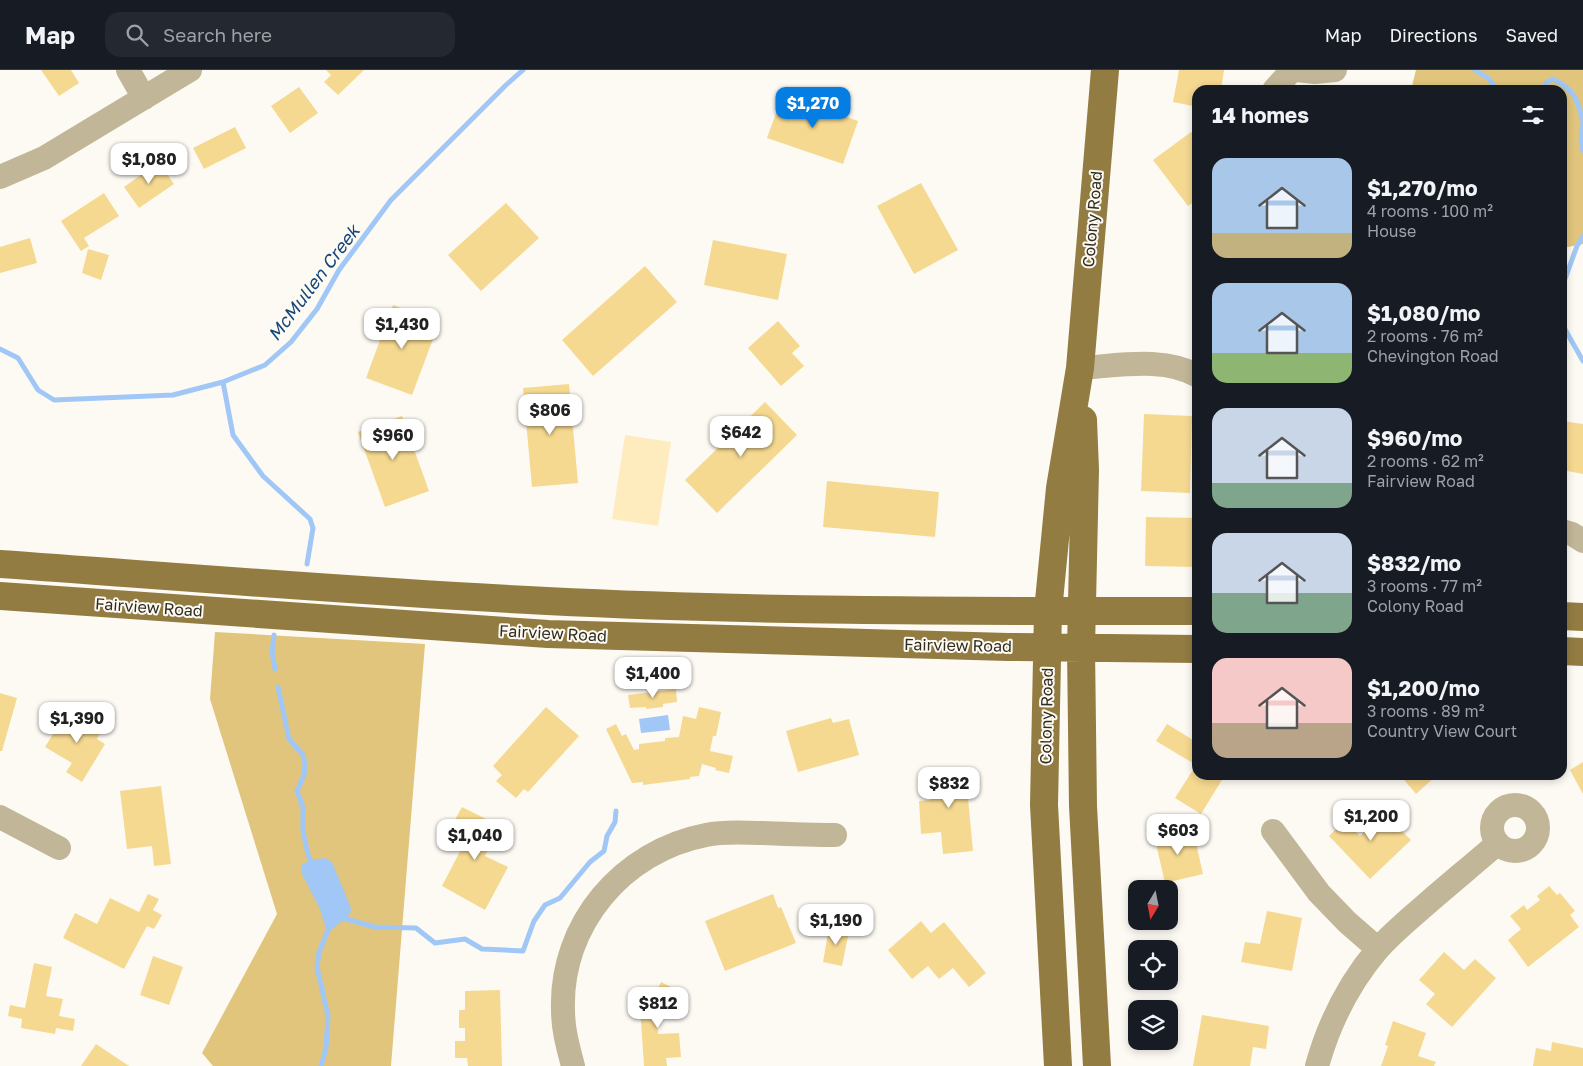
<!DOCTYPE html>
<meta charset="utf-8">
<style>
body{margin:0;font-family:"Golos Text",sans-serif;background:#242831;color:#f1f3f6;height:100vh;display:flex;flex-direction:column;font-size:19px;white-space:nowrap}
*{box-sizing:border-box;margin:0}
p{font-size:16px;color:#9ea1a6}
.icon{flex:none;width:28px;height:28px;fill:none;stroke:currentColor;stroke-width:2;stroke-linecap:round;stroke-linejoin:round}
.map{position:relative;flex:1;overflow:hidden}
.details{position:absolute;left:1192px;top:15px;width:375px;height:695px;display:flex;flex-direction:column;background:#171b24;border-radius:15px;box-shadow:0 2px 8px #0003}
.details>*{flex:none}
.needle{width:32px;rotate:190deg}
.controls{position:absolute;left:1128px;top:810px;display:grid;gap:10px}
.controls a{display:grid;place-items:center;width:50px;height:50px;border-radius:10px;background:#171b24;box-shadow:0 2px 8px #0003;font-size:25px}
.price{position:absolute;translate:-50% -42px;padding:0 11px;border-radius:10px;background:#fff;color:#222;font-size:16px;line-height:32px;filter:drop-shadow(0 1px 2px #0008)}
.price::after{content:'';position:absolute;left:50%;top:30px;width:15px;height:11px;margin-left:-8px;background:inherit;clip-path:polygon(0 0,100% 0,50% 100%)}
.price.on{background:#057ee4;color:#fff}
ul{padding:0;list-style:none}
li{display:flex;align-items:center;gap:15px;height:125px;padding:0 20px}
li span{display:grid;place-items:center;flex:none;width:140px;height:100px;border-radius:15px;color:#555}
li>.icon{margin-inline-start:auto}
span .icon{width:60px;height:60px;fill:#fffc;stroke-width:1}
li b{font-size:21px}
h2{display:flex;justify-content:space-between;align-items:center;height:60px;padding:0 20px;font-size:21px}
header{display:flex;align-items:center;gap:30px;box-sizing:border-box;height:70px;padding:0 25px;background:#171b24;border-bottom:1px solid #363941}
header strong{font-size:24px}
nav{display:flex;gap:28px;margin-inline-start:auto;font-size:18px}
.search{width:350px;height:45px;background:#242831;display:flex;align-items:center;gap:12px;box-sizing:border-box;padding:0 18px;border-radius:15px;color:#9ea1a6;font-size:19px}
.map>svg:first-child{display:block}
.green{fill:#feecbf}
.forest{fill:#e1c57d}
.water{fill:#a0c7f5}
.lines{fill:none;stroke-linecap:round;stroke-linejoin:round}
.stream{stroke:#a0c7f5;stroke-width:5}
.building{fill:#f6d991}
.minor{stroke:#c2b698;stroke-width:24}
.major{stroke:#927c42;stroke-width:28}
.labels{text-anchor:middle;stroke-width:4;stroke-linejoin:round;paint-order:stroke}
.street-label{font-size:16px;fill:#312c1f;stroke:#fdfaf4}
.water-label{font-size:18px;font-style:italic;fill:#154679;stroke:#fdfaf4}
</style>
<header>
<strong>Map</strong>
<div class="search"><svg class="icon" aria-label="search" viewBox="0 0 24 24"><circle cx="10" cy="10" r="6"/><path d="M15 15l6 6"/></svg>Search here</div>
<nav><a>Map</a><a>Directions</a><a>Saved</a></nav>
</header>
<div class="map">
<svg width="1583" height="996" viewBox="0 0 1583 996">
<rect width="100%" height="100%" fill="#fdfaf4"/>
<!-- green -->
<path class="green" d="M625 365 671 372 658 456 612 449Z"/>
<!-- forest -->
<path class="forest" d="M1416 0H1583V174L1563 178 1562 20H1411Z
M215 562 425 574 391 996H213L202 983 277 844 210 629Z"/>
<!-- water -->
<path class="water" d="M668 645 670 660 641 663 639 649Z
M325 788 332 792 351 838 350 845 327 863 320 839 302 804 301 795 311 790Z"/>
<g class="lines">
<!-- stream -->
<path class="stream" d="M1475 0 1489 9 1497 20
M1542 20 1547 12 1553 9C1574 19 1578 30 1583 52
M1583 53 1581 72 1583 81
M1562 217 1577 176 1583 166
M1562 254 1583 291
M0 279 18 288 38 320 54 330 173 325 223 312 265 295 291 272 317 239 339 200 391 130 506 15 523 0
M223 312 233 365 263 406 310 449 313 458 307 494
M274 565 272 582 275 599
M278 617 289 669 303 685 305 694 304 705 297 721 303 737V761L308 785 313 795
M339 847 375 857 416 858 435 873 465 869 482 879 523 881 534 851 545 835 560 828 590 792 604 781 607 766 615 752 616 741
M321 996 326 978 328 946 317 897 319 882 329 858"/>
</g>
<!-- building -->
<path class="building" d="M41 0H71L79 13 59 26Z
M326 0H364L338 25 324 12 331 5Z
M1179 0H1224L1221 20H1198V37L1173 32Z
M299 17 318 43 290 63 271 36Z
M783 24 858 51 843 94 767 68Z
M235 57 246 78 204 99 193 78Z
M1191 62 1198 70V129L1188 136 1153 90Z
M159 92 174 114 139 138 124 117Z
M921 113 958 180 914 204 877 136Z
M104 123 119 146 84 168 89 176 81 181 61 151Z
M506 133 539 168 481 221 448 185Z
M30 168 37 193 0 203V177Z
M713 170 787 184 778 230 704 215Z
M88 179 109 185 101 210 82 203Z
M645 196 677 232 593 306 562 270Z
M393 235 439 253 412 325 366 308Z
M778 251 800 276 792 283 804 296 781 316 748 278Z
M569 314 578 413 532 417 523 318Z
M765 332 797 365 717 443 685 410Z
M1144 344 1192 346 1190 423 1141 421Z
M402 346 429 421 385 437 358 362Z
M1562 351 1583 354V404L1562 400Z
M827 411 939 422 935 467 823 457Z
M1146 447 1198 448V497L1145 496Z
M676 619 677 632 663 634V637L646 639V637L630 638 628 625Z
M0 623 17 628 2 681H0Z
M546 637 579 666 528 722 524 719 516 728 496 711 502 705 493 696Z
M699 637 721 642 716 666H713L710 681 733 686 729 703 715 700 716 698 702 694 699 706 690 707V709L643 715V712L632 713 606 659 616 654 622 666 626 664 634 680 639 679V674L665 671V668L679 667 683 646 696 649Z
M68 640 102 660 97 669 105 674 82 712 66 702 72 693 45 677Z
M831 648 833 653 849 649 859 685 798 702 786 661Z
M1167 654 1198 673V705H1225L1201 744 1175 728 1196 695 1156 671Z
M1583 692V724L1570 700Z
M974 698 976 716 967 717 973 781 943 784 941 762 921 764 919 731 931 730 929 702Z
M1400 705H1437L1416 724Z
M161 716 171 794 154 796 152 776 127 779 120 721Z
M1377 736 1411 770 1370 809 1329 766 1345 750 1360 766 1371 755 1364 748Z
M462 737 500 756 485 786 508 797 485 840 442 816 468 766 451 757Z
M1176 760 1178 768 1194 764 1203 804 1165 813 1154 765Z
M1549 816 1557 825 1560 823 1575 841 1570 845 1579 857 1528 897 1508 870 1521 859 1510 846 1524 835 1527 840 1540 830 1537 826Z
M148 824 159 829 153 840 162 845 154 859 147 856 124 899 63 868 75 843 97 854 110 828 139 842Z
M773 824 778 838 781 837 796 873 725 901 705 851Z
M1267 841 1302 848 1292 901 1241 892 1245 872 1260 874Z
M921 851 931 863 944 852 986 903 969 917 953 898 939 909 928 896 912 909 888 880Z
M829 857 849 861 842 896 823 892Z
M1444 882 1464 900 1475 889 1496 908 1452 957 1426 934 1435 924 1419 910Z
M153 886 183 897 169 935 140 925Z
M34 893 52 897 46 926 63 929 59 946 75 949 73 961 56 958 55 964 21 958 22 949 8 946 10 935 25 938Z
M661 912 677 920 658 957V964L679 963 681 987 666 988 667 996H644L640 936 646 925H655Z
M500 920 502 996H468L467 988H455V971H465V958H459V940H465V921Z
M1202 945 1269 956 1266 979 1253 977 1250 996H1193Z
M1393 951 1426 963 1418 986 1436 992 1434 996H1381L1388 976 1385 975Z
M1552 972 1583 978V996H1533L1536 978 1551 981Z
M96 974 129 996H81Z"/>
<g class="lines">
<!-- minor -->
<path class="minor" d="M128 0 144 28
M1296 0 1315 2 1335 0
M1274 20 1292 0
M0 107 44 88 190 0
M1080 298C1117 296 1164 286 1198 306
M1562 461 1572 464 1583 471
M1492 758a23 23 0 1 1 46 0a23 23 0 1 1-46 0Z
M0 747 59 778
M1273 761 1319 823 1347 852 1378 879
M573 996C568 977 563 960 563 940 560 854 623 781 706 765 725 761 744 763 763 763 787 764 811 765 835 765
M1317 996C1329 953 1349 913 1378 879 1394 861 1413 846 1431 830 1453 811 1476 792 1498 773"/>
<!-- major -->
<path class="major" d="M1083 350 1085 400 1081 578 1083 736 1097 996
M0 494C182 507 364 522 547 531 764 542 981 541 1198 541
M0 526 548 564 1008 577 1198 579
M1562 546 1583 547
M1562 581 1583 582
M1058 996 1044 735 1048 541 1060 418 1080 298 1105 0"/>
</g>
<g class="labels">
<!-- street labels -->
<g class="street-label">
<text transform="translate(1092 149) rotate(-85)" y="6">Colony Road</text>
<text transform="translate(149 537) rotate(4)" y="6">Fairview Road</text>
<text transform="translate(553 563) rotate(3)" y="6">Fairview Road</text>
<text transform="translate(958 575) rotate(1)" y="6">Fairview Road</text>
<text transform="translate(1046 646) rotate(-89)" y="6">Colony Road</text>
</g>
<!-- water labels -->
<g class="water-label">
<text transform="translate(314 213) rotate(-53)" y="6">McMullen Creek</text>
</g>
</g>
</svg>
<div class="controls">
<a><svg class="needle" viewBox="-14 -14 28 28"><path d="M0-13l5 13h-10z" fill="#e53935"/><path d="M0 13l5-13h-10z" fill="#9ea1a6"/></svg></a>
<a><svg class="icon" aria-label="locate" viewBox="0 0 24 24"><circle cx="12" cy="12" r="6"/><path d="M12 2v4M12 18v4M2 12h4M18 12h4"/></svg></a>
<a><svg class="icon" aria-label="layers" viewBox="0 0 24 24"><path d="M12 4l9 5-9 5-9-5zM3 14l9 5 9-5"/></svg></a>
</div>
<b class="price on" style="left:813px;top:59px">$1,270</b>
<b class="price" style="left:149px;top:115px">$1,080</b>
<b class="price" style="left:402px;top:280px">$1,430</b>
<b class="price" style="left:550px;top:366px">$806</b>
<b class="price" style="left:741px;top:388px">$642</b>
<b class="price" style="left:393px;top:391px">$960</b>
<b class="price" style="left:653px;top:629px">$1,400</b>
<b class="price" style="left:77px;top:674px">$1,390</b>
<b class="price" style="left:949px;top:739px">$832</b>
<b class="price" style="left:1371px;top:772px">$1,200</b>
<b class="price" style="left:1178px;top:786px">$603</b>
<b class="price" style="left:475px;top:791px">$1,040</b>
<b class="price" style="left:836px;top:876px">$1,190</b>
<b class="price" style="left:658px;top:959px">$812</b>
<section class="details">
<h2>14 homes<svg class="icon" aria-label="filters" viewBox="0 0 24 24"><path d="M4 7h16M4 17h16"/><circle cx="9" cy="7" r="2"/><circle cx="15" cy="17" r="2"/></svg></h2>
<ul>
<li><span style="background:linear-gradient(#a9c7e8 75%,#c2b280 0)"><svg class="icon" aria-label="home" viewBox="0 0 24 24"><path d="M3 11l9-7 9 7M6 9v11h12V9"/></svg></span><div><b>$1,270/mo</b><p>4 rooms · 100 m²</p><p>House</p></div></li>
<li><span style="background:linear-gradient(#a9c7e8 70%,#8fb573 0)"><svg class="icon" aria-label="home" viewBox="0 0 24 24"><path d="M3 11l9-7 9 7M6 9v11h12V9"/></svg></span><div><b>$1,080/mo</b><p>2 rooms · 76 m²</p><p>Chevington Road</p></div></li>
<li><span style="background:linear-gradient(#c9d6e8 75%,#7fa58c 0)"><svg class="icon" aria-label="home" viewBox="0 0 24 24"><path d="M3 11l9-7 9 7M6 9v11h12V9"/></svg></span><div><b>$960/mo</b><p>2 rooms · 62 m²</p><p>Fairview Road</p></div></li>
<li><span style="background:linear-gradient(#c9d6e8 60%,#7fa58c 0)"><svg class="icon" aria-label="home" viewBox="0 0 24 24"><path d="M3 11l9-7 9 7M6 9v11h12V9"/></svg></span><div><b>$832/mo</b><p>3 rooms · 77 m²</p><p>Colony Road</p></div></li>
<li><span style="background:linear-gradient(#f6c9c9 65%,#b9a48a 0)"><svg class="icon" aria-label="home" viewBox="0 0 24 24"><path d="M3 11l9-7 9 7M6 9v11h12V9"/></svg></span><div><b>$1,200/mo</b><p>3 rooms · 89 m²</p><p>Country View Court</p></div></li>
</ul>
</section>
</div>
